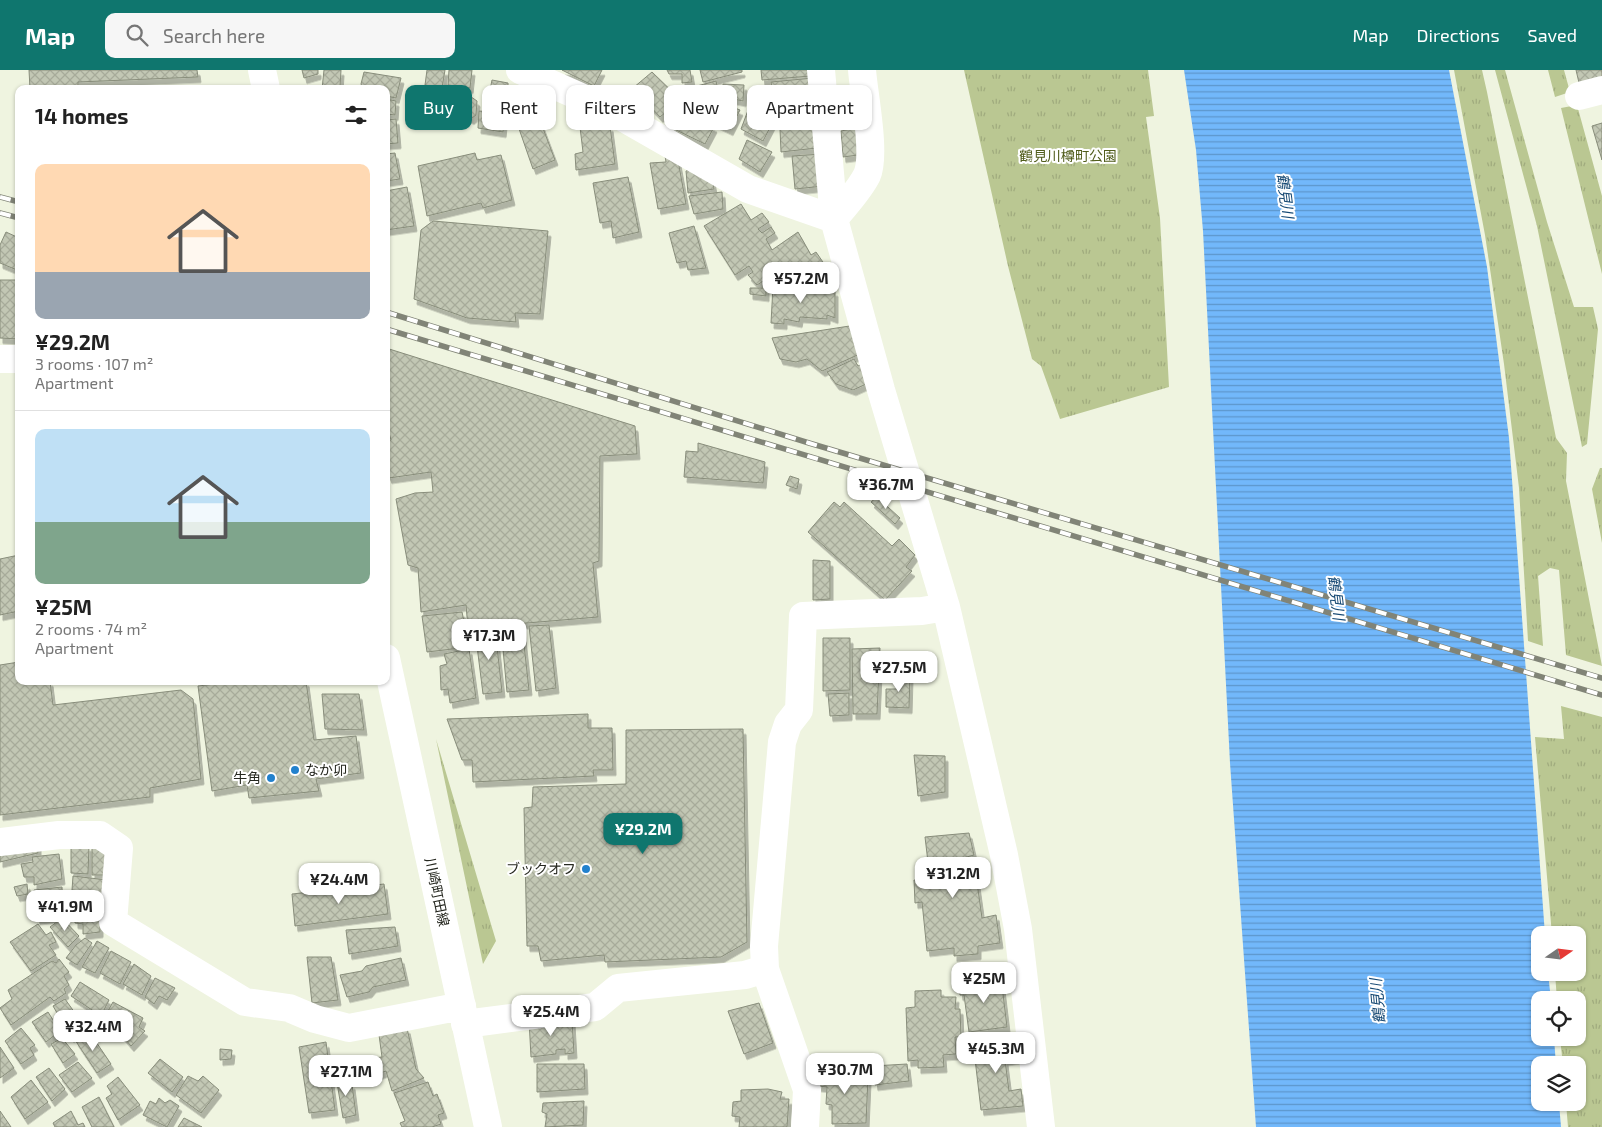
<!DOCTYPE html>
<meta charset="utf-8">
<style>
body{margin:0;font-family:"Exo 2","Noto Sans JP",sans-serif;background:#f6f6f6;color:#222;height:100vh;display:flex;flex-direction:column;font-size:19px;white-space:nowrap}
*{box-sizing:border-box;margin:0}
p{font-size:16px;color:#767676}
.icon{flex:none;width:28px;height:28px;fill:none;stroke:currentColor;stroke-width:2;stroke-linecap:round;stroke-linejoin:round}
.map{position:relative;flex:1;overflow:hidden}
.panel{position:absolute;left:15px;top:15px;width:375px;height:600px;display:flex;flex-direction:column;background:#fff;border-radius:10px;box-shadow:0 1px 4px #0004}
.panel>*{flex:none}
.guide{position:absolute;left:405px;top:15px;width:475px;height:45px;display:flex;gap:10px}
.needle{width:32px;rotate:76deg}
.buttons{position:absolute;left:1531px;top:856px;display:grid;gap:10px}
.buttons a{display:grid;place-items:center;width:55px;height:55px;border-radius:10px;background:#fff;box-shadow:0 1px 4px #0004;font-size:25px}
.price{position:absolute;translate:-50% -42px;padding:0 11px;border-radius:10px;background:#fff;color:#222;font-size:16px;line-height:32px;filter:drop-shadow(0 1px 2px #0008)}
.price::after{content:'';position:absolute;left:50%;top:30px;width:15px;height:11px;margin-left:-8px;background:inherit;clip-path:polygon(0 0,100% 0,50% 100%)}
.price.selected{background:#0f766e;color:#fff}
ul{padding:0;list-style:none}
li{display:grid;align-content:center;gap:10px;height:265px;padding:0 20px}
li+li{border-top:1px solid #e0e0e0}
li span{display:grid;place-items:center;height:155px;border-radius:10px;color:#555}
li>.icon{margin-inline-start:auto}
span .icon{width:90px;height:90px;fill:#fffc;stroke-width:1}
li b{font-size:21px}
h2{display:flex;justify-content:space-between;align-items:center;height:60px;padding:0 20px;font-size:21px}
.pill{padding:0 18px;border-radius:10px;background:#fff;box-shadow:0 1px 4px #0004;font-size:18px;line-height:45px}
.pill.selected{background:#0f766e;color:#fff}
header{display:flex;align-items:center;gap:30px;box-sizing:border-box;height:70px;padding:0 25px;background:#0f766e;color:#fff}
header strong{font-size:24px}
nav{display:flex;gap:28px;margin-inline-start:auto;font-size:18px}
.search{width:350px;height:45px;background:#f6f6f6;display:flex;align-items:center;gap:12px;box-sizing:border-box;padding:0 18px;border-radius:10px;color:#767676;font-size:19px}
.map>svg:first-child{display:block}
.grass{fill:url(#grass-tufts)}
.water{fill:url(#water-rules)}
.building{fill:url(#building-cross-hatch);stroke:#888d7b;filter:url(#shadow)}
.lines{fill:none;stroke-linecap:round;stroke-linejoin:round}
.minor{stroke:#fff;stroke-width:28}
.major{stroke:#fff;stroke-width:28}
.rail-casing{stroke:#818477;stroke-width:5.5}
.rail{stroke:#fff;stroke-width:4;stroke-dasharray:11;stroke-linecap:butt}
.poi-dot{fill:#2281cd;stroke:#fff;stroke-width:2}
.labels{text-anchor:middle;stroke-width:4;stroke-linejoin:round;paint-order:stroke}
.park-label{font-size:14px;fill:#515d1c;stroke:#fff}
.poi-label{font-size:14px;fill:#262820;stroke:#fff;text-anchor:end}
.street-label{font-size:14px;fill:#262820;stroke:#fff}
.water-label{font-size:15px;font-style:italic;fill:#154873;stroke:#fff}
</style>
<header>
<strong>Map</strong>
<div class="search"><svg class="icon" aria-label="search" viewBox="0 0 24 24"><circle cx="10" cy="10" r="6"/><path d="M15 15l6 6"/></svg>Search here</div>
<nav><a>Map</a><a>Directions</a><a>Saved</a></nav>
</header>
<div class="map">
<svg width="1602" height="1057" viewBox="0 0 1602 1057">
<defs>
<pattern id="grass-tufts" width="24" height="20" patternUnits="userSpaceOnUse" patternTransform="scale(1.25)"><rect width="24" height="20" fill="#bac792"/><path d="M3 7l-1-3M5 7V3M7 7l1-3M15 17l-1-3M17 17v-4M19 17l1-3" fill="none" stroke="#a0ab7e"/></pattern>
<pattern id="water-rules" width="6" height="5" patternUnits="userSpaceOnUse" patternTransform="scale(1.25)"><rect width="6" height="5" fill="#72b8fb"/><path d="M0 2.5h6" fill="none" stroke="#5d96cb"/></pattern>
<pattern id="building-cross-hatch" width="8" height="8" patternUnits="userSpaceOnUse" patternTransform="scale(1.25)"><rect width="8" height="8" fill="#c2c7b4"/><path d="M0 0l8 8M0 8l8-8" fill="none" stroke="#a7ab9a"/></pattern>
<filter id="shadow"><feDropShadow dx="3" dy="5.5" stdDeviation="0" flood-color="#0004"/></filter>
</defs>
<rect width="100%" height="100%" fill="#eff4e0"/>
<!-- grass -->
<path class="grass" d="M964 0H1148L1154 46 1146 47 1160 148 1169 317 1060 349 1041 296 1032 289 1008 196Z
M1454 0H1482L1487 22 1556 368 1567 383 1566 411 1602 596 1566 585 1559 500 1550 498 1538 506 1543 576 1528 571 1519 418 1504 294 1485 165Z
M1495 0H1505L1547 152 1574 237H1593L1598 259 1587 374 1582 377 1537 156Z
M1548 0H1564L1570 22 1555 27Z
M1577 35 1602 126V204L1561 38Z
M1600 398H1602V473L1592 419Z
M1561 636 1602 647V1057H1568L1566 1033 1578 1032V995H1563L1560 968H1578V930H1557L1555 903 1578 902V865H1552L1535 667 1564 669Z
M436 669 496 871 483 894Z"/>
<!-- water -->
<path class="water" d="M1184 0H1449L1487 197 1509 368 1545 865H1540V902L1548 903 1551 930H1540V968H1554L1556 995H1540V1032L1559 1033 1561 1057H1256L1230 693 1203 161 1196 80Z"/>
<!-- building -->
<path class="building" d="M29 0H197L198 7 78 12V19H30Z
M302 0H318V4L304 8Z
M324 0H341L340 17 346 16V19H322Z
M427 0H445L442 18 425 15Z
M449 0H472L470 18 448 15Z
M562 0H602L594 16Z
M667 0H690L692 12 682 13V4H669Z
M700 0H742V2L703 12Z
M761 0H811V6L762 10Z
M1576 0H1602V10L1580 17Z
M364 2 401 8 396 28 386 26V19H363L361 14Z
M652 2 681 30 660 47 633 18Z
M813 8 815 20 773 25 771 12Z
M492 10 508 13V21L517 20 513 40H486Z
M716 11 719 24 701 29 693 17Z
M723 14 744 15 743 31 723 27Z
M442 21 464 22 477 31 476 45 471 49 437 26Z
M817 24V53L790 55 789 27Z
M386 29 396 31 395 45 386 44Z
M722 33 740 40 730 60 699 45 704 34 719 36Z
M750 35 775 48 763 71 741 59Z
M479 41 505 43 503 62 478 58Z
M685 43 714 57 705 74 670 57 675 46 682 49Z
M538 45 555 90 533 99 517 53Z
M596 46 597 51H601L602 57 610 56 615 94 576 100 575 84 583 82 579 49Z
M396 49 398 73 386 74V50Z
M1602 53V90L1592 56Z
M815 57 817 78 781 82 780 59Z
M857 58 858 85 843 87 841 61Z
M747 70 772 82 760 102 739 89Z
M395 83 400 109 386 111V84Z
M475 83 477 90 501 85 512 130 483 138 481 133 427 146 418 96Z
M822 84 824 116 795 119 792 86Z
M677 85 686 134 658 139 650 93 666 92 665 86Z
M700 97 711 102 714 119 688 123 686 101Z
M628 107 639 162 613 168 611 151 600 153 593 113Z
M407 117 414 156 386 160V121Z
M722 122 723 139 694 144 689 126Z
M741 134 751 150 762 143 769 152 758 159 762 163 771 157 775 163 766 169 772 180 798 162 811 185 816 182 825 195 802 210 789 195 757 215 748 205 753 202 749 196 735 205 704 156Z
M433 151 548 161 540 244 515 243 516 252 467 248 414 229 421 160Z
M694 156 706 198 688 200 686 191 677 193 669 163Z
M6 162 19 168V196L17 200 0 193V175Z
M0 210H19V269L0 268Z
M773 216 835 221V248L827 245V249L800 247 799 252 784 249V254L771 253Z
M750 218H766V226L750 224Z
M856 255 862 283 822 301 807 289 796 292 780 289 772 268Z
M386 278 635 356 637 384 600 386 599 491 593 493 598 547 468 558 466 535 421 542 418 498 408 495 396 429 415 423 433 422 431 402 389 408 386 400V372L391 370 389 363H386Z
M854 289 858 296 867 292 875 310 853 320 836 314 827 302Z
M698 373 765 392 763 413 684 407 686 381 698 382Z
M790 406 799 409 797 419 786 415Z
M877 427 900 448 895 454 871 432Z
M834 432 840 437 844 432 892 476 899 469 915 485 906 497 912 501 885 530 808 462Z
M19 485V541L0 545V489Z
M813 490 830 491V529L813 530Z
M462 542 464 551 459 552 461 578 427 582 422 546Z
M549 555 556 618 536 621 529 556Z
M522 556 529 620 507 622 501 558Z
M495 558 502 622 483 624 475 560Z
M823 568H850V620L823 621Z
M880 578 877 644H853L852 579Z
M469 579 476 628 450 633 448 619 441 620 440 596 447 594 444 584Z
M19 592V611H50L53 635 181 620 193 629 201 709 150 718V727L0 745V595Z
M897 604H910L909 638 886 637V619H897Z
M242 611H306L314 670 356 666 361 703 316 709 319 721 249 728 247 715 212 721 198 616Z
M849 623V645L830 646 828 624Z
M322 624H359L364 660 325 659Z
M588 644V658H612L613 700H593L594 706 473 712 472 690H462L447 649Z
M743 659 747 872 721 887 605 892 604 885 541 891 538 876H527L524 738 532 737 533 717 626 714V660Z
M914 685 945 686V722L918 726Z
M969 763 974 785 963 788 966 799 975 798 982 848 996 845 1000 873 978 876V884L954 886V878L927 881 922 832 915 833 914 810 930 809 925 767Z
M38 775V783L0 792V782Z
M71 775 89 776 88 804 71 803Z
M92 776 107 783 104 805H92Z
M59 784 62 809 34 815V807H24L21 794 33 792 32 787Z
M73 806 107 810 106 824 72 820Z
M27 814 28 824 17 826 14 817Z
M384 814 388 844 295 856 292 824Z
M62 817 63 840H54L56 847 37 849 34 820Z
M72 824 106 828 104 840 73 838Z
M75 842 100 844V862L83 864V854L75 853Z
M62 848 79 866 68 877 50 857Z
M38 854 46 865 51 862 56 872 49 875 56 885 31 901 10 872Z
M395 857 398 876 349 884 346 860Z
M85 868 92 873 77 895 66 888 76 875Z
M97 871 109 878 95 903 82 897Z
M111 881 131 892 120 914 100 903Z
M307 887H331L338 930 312 933Z
M401 888 406 910 373 917 369 922 347 927 340 905 362 901 366 896Z
M59 889 69 902 64 906 69 915 64 919 66 923 54 931 50 927 11 955 0 938 12 929 8 920 52 891 56 893Z
M134 894 151 906 142 925 123 914Z
M1001 907 1007 957 969 962 964 925H960L959 912Z
M155 908 175 918 167 930 159 926 154 934 145 927Z
M80 912 109 930 101 946 71 926Z
M941 920V927H956L955 939H960L961 967H955L956 984 943 985 944 997 918 998V990L908 991 906 938 915 937V921Z
M65 929 85 957 71 967 53 936Z
M113 932 143 948 139 957 145 961 131 976 105 946Z
M759 933 773 973 744 984 728 941Z
M48 942 60 961 46 972 32 952Z
M529 950H572L574 983 565 984V979L556 980V984L531 987Z
M21 958 35 975 30 978 34 985 21 994 5 971Z
M407 958 416 999 424 1008 392 1021 386 1001 378 1004 374 988 382 987 379 965Z
M88 960 111 994 97 1003 75 970Z
M62 968 75 984 63 993 51 974Z
M1015 968 1017 988 1005 990 1009 1021 1021 1019 1023 1036 981 1040 973 972Z
M326 972 335 1040 309 1043 299 977Z
M0 977 14 998 0 1008Z
M220 979 232 980 231 989 220 990Z
M160 989 183 1007 172 1022 148 1003Z
M78 992 92 1008 72 1022 59 1005Z
M537 994H584L585 1019 537 1022Z
M907 994 909 1011 875 1015 873 996Z
M822 997 856 998 857 1008H868L866 1053 832 1054V1035L826 1034 827 1017 818 1016Z
M49 998 65 1019 52 1031 36 1007Z
M345 1004 347 1015 352 1014 356 1045 343 1048 336 1007Z
M188 1006 198 1011 203 1006 219 1020 201 1043 176 1025Z
M118 1007 140 1035 118 1050 106 1028 112 1024 107 1016Z
M31 1010 48 1032 25 1049 11 1027Z
M428 1012 433 1026 437 1024 444 1043 438 1045 441 1054 432 1057H402L400 1053 405 1051 394 1023Z
M768 1019 782 1022 780 1029H789L787 1057H739L740 1047 732 1046 733 1032 741 1031V1020Z
M99 1027 114 1057H92L82 1037Z
M159 1028 165 1033 170 1030 179 1036 167 1057 143 1045 150 1031 156 1034Z
M584 1031 583 1055 545 1057 547 1044 542 1042 543 1033Z
M0 1041 11 1057H0Z
M71 1041 78 1055 83 1053 85 1057H55L53 1053Z
M184 1048 202 1057H178Z"/>
<g class="lines">
<!-- minor -->
<path class="minor" d="M520 0 610 40 748 119 834 149 881 320 946 537 1004 785 1018 859 1041 1057
M821 0 834 149
M1579 26 1602 20
M834 149C845 135 859 121 867 105 876 84 864 25 862 0
M0 289H19
M0 772 59 765H100L119 778 113 852 245 932 289 938 315 949 349 958 462 936
M765 899 807 1020 805 1057
M465 954 595 937 618 918 745 905 765 899 764 876 782 672 788 654 799 640 803 546 922 541 946 537"/>
<!-- major -->
<path class="major" d="M262 0 266 19
M386 588 488 1057"/>
<defs>
<path id="rail" d="M0 127 19 132
M0 143 19 148
M386 242 809 373 1602 608
M386 259 1602 625"/>
</defs>
<!-- rail casing -->
<use href="#rail" class="rail-casing"/>
<!-- rail -->
<use href="#rail" class="rail"/>
</g>
<!-- markers -->
<g class="poi-dot">
<circle cx="295" cy="700" r="5"/>
<circle cx="271" cy="708" r="5"/>
<circle cx="586" cy="799" r="5"/>
</g>
<g class="labels">
<!-- park labels -->
<g class="park-label">
<text x="1068" y="91">鶴見川樽町公園</text>
</g>
<!-- poi labels -->
<g class="poi-label">
<text x="305" y="705" text-anchor="start">なか卯</text>
<text x="261" y="713">牛角</text>
<text x="576" y="804">ブックオフ</text>
</g>
<!-- street labels -->
<g class="street-label">
<text transform="translate(437 822) rotate(78)" y="5">川崎町田線</text>
</g>
<!-- water labels -->
<g class="water-label">
<text transform="translate(1285 126) rotate(83)" y="5">鶴見川</text>
<text transform="translate(1336 528) rotate(83)" y="5">鶴見川</text>
<text transform="translate(1378 931) rotate(-95)" y="5">鶴見川</text>
</g>
</g>
</svg>
<div class="buttons">
<a><svg class="needle" viewBox="-14 -14 28 28"><path d="M0-13l5 13h-10z" fill="#e53935"/><path d="M0 13l5-13h-10z" fill="#767676"/></svg></a>
<a><svg class="icon" aria-label="locate" viewBox="0 0 24 24"><circle cx="12" cy="12" r="6"/><path d="M12 2v4M12 18v4M2 12h4M18 12h4"/></svg></a>
<a><svg class="icon" aria-label="layers" viewBox="0 0 24 24"><path d="M12 4l9 5-9 5-9-5zM3 14l9 5 9-5"/></svg></a>
</div>
<b class="price" style="left:801px;top:234px">¥57.2M</b>
<b class="price" style="left:886px;top:440px">¥36.7M</b>
<b class="price" style="left:489px;top:591px">¥17.3M</b>
<b class="price" style="left:899px;top:623px">¥27.5M</b>
<b class="price selected" style="left:643px;top:785px">¥29.2M</b>
<b class="price" style="left:953px;top:829px">¥31.2M</b>
<b class="price" style="left:339px;top:835px">¥24.4M</b>
<b class="price" style="left:65px;top:862px">¥41.9M</b>
<b class="price" style="left:984px;top:934px">¥25M</b>
<b class="price" style="left:551px;top:967px">¥25.4M</b>
<b class="price" style="left:93px;top:982px">¥32.4M</b>
<b class="price" style="left:996px;top:1004px">¥45.3M</b>
<b class="price" style="left:845px;top:1025px">¥30.7M</b>
<b class="price" style="left:346px;top:1027px">¥27.1M</b>
<div class="guide">
<a class="pill selected">Buy</a>
<a class="pill">Rent</a>
<a class="pill">Filters</a>
<a class="pill">New</a>
<a class="pill">Apartment</a>
</div>
<section class="panel">
<h2>14 homes<svg class="icon" aria-label="filters" viewBox="0 0 24 24"><path d="M4 7h16M4 17h16"/><circle cx="9" cy="7" r="2"/><circle cx="15" cy="17" r="2"/></svg></h2>
<ul>
<li><span style="background:linear-gradient(#ffd9b3 70%,#9aa5b1 0)"><svg class="icon" aria-label="home" viewBox="0 0 24 24"><path d="M3 11l9-7 9 7M6 9v11h12V9"/></svg></span><div><b>¥29.2M</b><p>3 rooms · 107 m²</p><p>Apartment</p></div></li>
<li><span style="background:linear-gradient(#bfe0f5 60%,#7fa58c 0)"><svg class="icon" aria-label="home" viewBox="0 0 24 24"><path d="M3 11l9-7 9 7M6 9v11h12V9"/></svg></span><div><b>¥25M</b><p>2 rooms · 74 m²</p><p>Apartment</p></div></li>
</ul>
</section>
</div>
